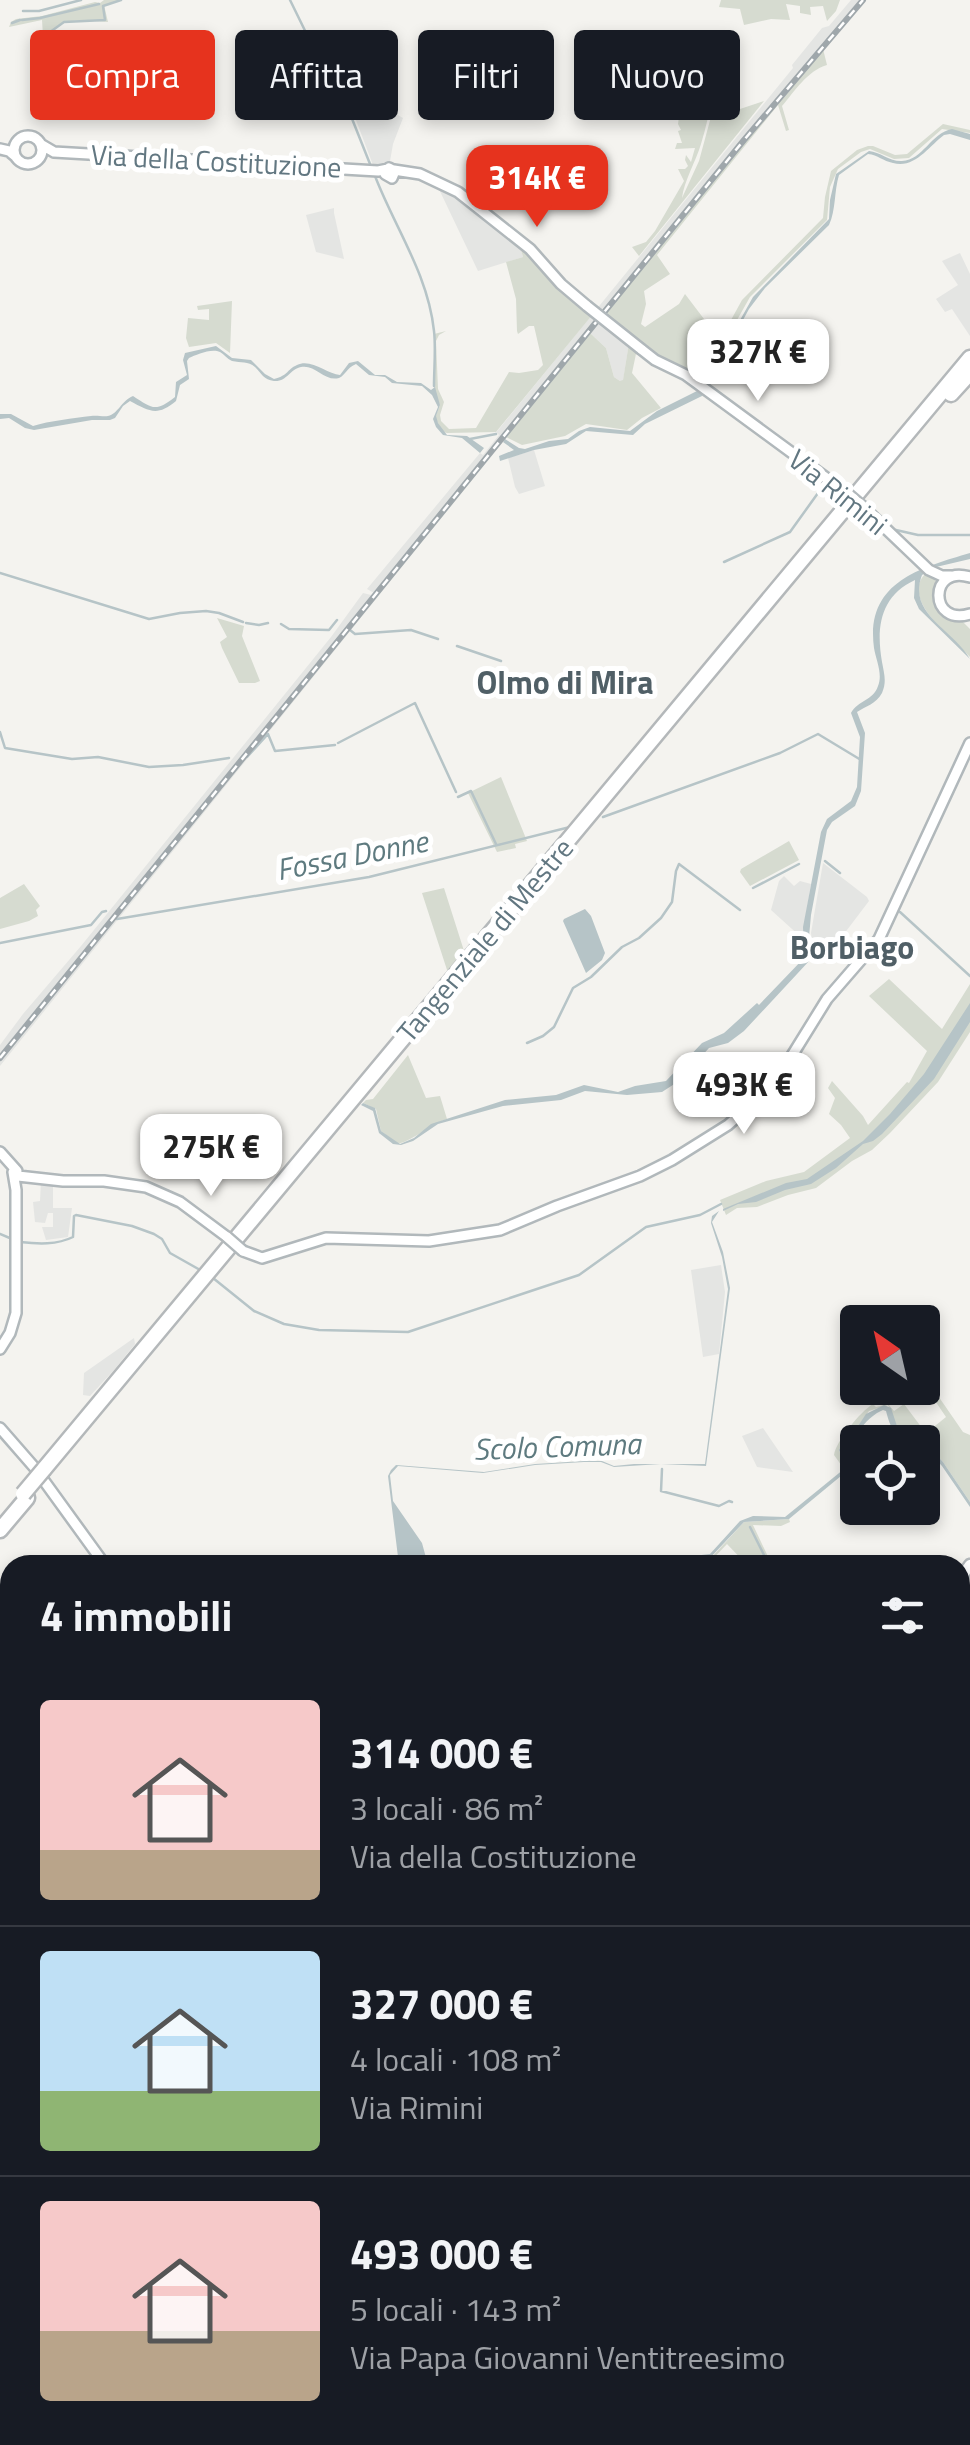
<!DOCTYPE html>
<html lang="it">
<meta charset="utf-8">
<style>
body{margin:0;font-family:"Titillium Web",sans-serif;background:#242831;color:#f1f3f6;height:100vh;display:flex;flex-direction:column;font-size:38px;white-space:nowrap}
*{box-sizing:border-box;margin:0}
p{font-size:32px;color:#9ea1a6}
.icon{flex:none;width:55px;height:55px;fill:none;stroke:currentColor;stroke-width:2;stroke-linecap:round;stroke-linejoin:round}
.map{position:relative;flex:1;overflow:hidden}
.panel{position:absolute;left:0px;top:1555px;width:970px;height:890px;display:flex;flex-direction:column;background:#171b24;border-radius:30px 30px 0 0;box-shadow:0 5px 15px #0003}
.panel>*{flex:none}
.hud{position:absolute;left:30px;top:30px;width:910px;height:90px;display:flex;gap:20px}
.needle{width:65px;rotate:326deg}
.controls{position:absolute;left:840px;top:1305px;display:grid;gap:20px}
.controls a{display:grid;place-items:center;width:100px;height:100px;border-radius:10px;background:#171b24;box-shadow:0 5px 15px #0003;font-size:50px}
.price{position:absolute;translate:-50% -85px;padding:0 22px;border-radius:20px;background:#fff;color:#222;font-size:32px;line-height:65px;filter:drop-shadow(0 2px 5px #0008)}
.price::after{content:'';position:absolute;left:50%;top:60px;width:30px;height:22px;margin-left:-15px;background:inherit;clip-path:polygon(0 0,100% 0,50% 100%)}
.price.selected{background:#e6331e;color:#fff}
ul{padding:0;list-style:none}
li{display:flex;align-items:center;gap:30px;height:250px;padding:0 40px}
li+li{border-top:2px solid #363941}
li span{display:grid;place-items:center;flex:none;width:280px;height:200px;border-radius:10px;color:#555}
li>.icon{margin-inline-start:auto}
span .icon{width:120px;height:120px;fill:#fffc;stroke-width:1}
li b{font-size:42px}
h2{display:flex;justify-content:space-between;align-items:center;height:120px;padding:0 40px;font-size:42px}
.pill{padding:0 35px;border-radius:10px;background:#171b24;box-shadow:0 5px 15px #0003;font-size:35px;line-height:90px}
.pill.selected{background:#e6331e;color:#fff}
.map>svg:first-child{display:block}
.built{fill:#e4e5e3}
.green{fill:#d6dbd0}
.water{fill:#b6c4c7}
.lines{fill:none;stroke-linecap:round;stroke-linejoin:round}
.stream{stroke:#b6c4c7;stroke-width:2.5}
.canal{stroke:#b6c4c7;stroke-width:5}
.secondary-casing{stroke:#b1b8bb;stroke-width:14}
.primary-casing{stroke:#b4b9bc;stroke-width:15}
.highway-casing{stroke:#b4b8ba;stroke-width:19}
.secondary{stroke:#fff;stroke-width:9}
.primary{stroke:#fff;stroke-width:10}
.highway{stroke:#fff;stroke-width:14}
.rail-casing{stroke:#9fa7ab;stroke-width:6}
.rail{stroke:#fff;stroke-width:2.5;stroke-dasharray:8;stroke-linecap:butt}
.secondary-bridge-casing{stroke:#b1b8bb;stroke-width:14;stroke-linecap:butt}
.highway-bridge-casing{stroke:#b4b8ba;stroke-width:19;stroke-linecap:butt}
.secondary-bridge{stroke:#fff;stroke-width:9}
.highway-bridge{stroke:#fff;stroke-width:14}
.labels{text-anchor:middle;stroke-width:10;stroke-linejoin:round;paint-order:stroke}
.street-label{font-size:28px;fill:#627781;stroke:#fff}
.water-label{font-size:30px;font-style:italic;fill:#5e7a7f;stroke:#fff}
.quarter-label{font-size:32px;font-weight:bold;fill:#505f66;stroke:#fff}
</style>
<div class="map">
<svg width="970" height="2445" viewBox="0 0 970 2445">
<rect width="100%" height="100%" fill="#f4f3ef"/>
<!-- built -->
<path class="built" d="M851 0H865L777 102 601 319 629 343 623 381H620L614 377 606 348 590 333 0 1066V1045L23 1014 81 946 331 637 363 593 371 595 374 593 367 589 480 453 483 455 499 435 496 432 499 429 793 68 792 65 822 28 829 26Z
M363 81 386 108 403 118 393 144 389 167H376L373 165 345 91Z
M437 185 450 191 519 243 523 257 478 271Z
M334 208V213L344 259 316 252 306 215Z
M960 253 970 274V336L952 309 945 312 936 299 958 285 942 261Z
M534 450 545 486 519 494 515 487 508 458Z
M823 863 867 897 869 901 828 955 812 943 811 933Z
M784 876 794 886 800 881 811 884 802 938 771 910 779 881Z
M41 1181 53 1184V1208H72L68 1237 46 1240 42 1227H53V1213H48L45 1223 35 1222 33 1202 40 1201Z
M721 1265 725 1292 719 1354 703 1357 691 1270Z
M134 1338 135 1344 114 1370 90 1396 83 1395 84 1373Z
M763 1428 793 1472 757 1467 742 1436Z"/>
<!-- green -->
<path class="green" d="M104 0H122L104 5 108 22 81 20 63 22 45 36H43L42 20 9 27 11 22 16 19 42 16 95 2 100 3Z
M721 0H840L836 11 827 21 823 6 810 7 811 15 800 13V6L786 4 790 20 771 19 744 25 740 9 719 7Z
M827 44 823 49 827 65C807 71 795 91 782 106L789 130 786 131 778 105 657 255 670 274 644 291 646 304 641 324 645 327 679 304 685 294 720 340 742 300 823 218 825 197 831 171 857 150 868 146H873L895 155 907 154 943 124 970 130V133L942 129 909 158 894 159 870 149 861 152 838 169 830 187 827 220 750 297 701 384 657 359 604 316 777 102Z
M717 46C715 80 711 112 701 144 696 161 684 181 682 198L699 161 712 113 725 114 764 101 639 256 632 247 646 242 655 231 684 181 678 169H685L688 166 685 160 686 155 691 162 695 148 675 149 677 143H682L678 131 681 130 678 124 679 117 682 116 674 88 686 85 690 98 695 97V89L705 84 704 75H700L697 50Z
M519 243 593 314 496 432 447 433 443 432 435 418 440 405 434 393V334L446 331 439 335 436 341 438 389 444 402 440 415 441 421 449 429 476 428 509 372 519 373 538 370 543 365 534 326H529L518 334 517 331 516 299 506 262 523 257Z
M232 301 230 353 216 343 189 347 186 338 188 318 209 320V309L198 310 197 306Z
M590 333 606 348 614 377 620 381 623 380 629 343 637 349 632 373 661 408 642 418 627 430 586 424 565 436 522 445 506 437Z
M927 572 935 580 952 618 961 620 970 629V657C951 637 898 598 927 572Z
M217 618 244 626 242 636 260 681 255 683H239L222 648 220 642 227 637Z
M501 777 527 841 515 844 516 848 497 852 468 793Z
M789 841 799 860 750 886 740 872 741 869Z
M24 884 40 906 36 910 38 916 29 921 0 929V898Z
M444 888 465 954 448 973 422 893Z
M889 979 942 1029 970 984V1032L938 1082 890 1133 872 1150 852 1161 816 1188 788 1195 757 1207 737 1208 726 1215 720 1200 766 1181 804 1172 850 1138 841 1125 829 1114 835 1098 828 1088 832 1081 863 1116 868 1125 907 1082 909 1083 927 1051 869 996Z
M408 1055 426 1098 440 1096 447 1119C428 1125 416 1139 398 1144L381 1131 376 1109 363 1103 366 1100 373 1099Z
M923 1374 963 1432 970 1435V1502L943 1462 925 1443 898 1429 888 1405 869 1411 856 1429 842 1443 839 1450 845 1465 844 1469 834 1455C836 1441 861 1411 873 1404L876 1407 888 1404 894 1411 904 1404 928 1436 930 1430 946 1417 923 1383Z
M789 1519 790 1522 781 1526 753 1525 772 1565H747L727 1544 707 1565 702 1561 695 1565H687L696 1558 707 1560 711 1558 744 1522Z"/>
<!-- water -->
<path class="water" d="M952 129 970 134V140L950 134 944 135C929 146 915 169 893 163 883 161 878 155 868 154L839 175C834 191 836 210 829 225L765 288 749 309 706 388 703 386 753 297 829 219 830 200 836 174 869 151C880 152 891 162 902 161 923 160 931 133 952 129Z
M216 346 232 358 251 360 265 374 274 379C289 375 286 370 297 365 311 358 327 374 340 375L349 363 358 361 375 375H385L397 382 421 383 431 390 435 387 440 405 436 416 438 423 447 435 467 436 484 448 480 453 462 438 443 435 436 427 433 419 438 407 432 395 422 386 392 383 385 377 369 375 356 364C346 368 346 375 339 378 325 382 315 364 301 367 290 369 287 382 274 381 264 380 261 373 255 367 248 361 241 363 232 361 227 359 224 354 220 352 211 348 196 355 189 358L187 361 189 379 180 385 176 401C157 417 149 411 130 401L123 406 115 418 110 420H92L34 430 25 428 9 418 0 419V414H11L33 426C49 421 74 418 91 416 97 415 103 417 108 416 118 414 121 401 133 396 152 408 155 413 175 397L176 382 187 375 183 360 185 353Z
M701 389 704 392 702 396 645 424 633 435 586 431 566 444 534 450 500 461 499 456 514 450 503 442 505 439 519 448 525 449 549 441 568 439 579 431 590 427 630 431 657 411Z
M970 553V559L936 567 922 575C907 614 953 629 970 659L919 609 914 598 915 580C880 596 876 628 882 662 884 673 887 682 882 693 876 704 866 706 857 712L865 733 861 791 855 806 832 822 827 830 811 915 809 937 810 960 744 1031 728 1043 709 1048 679 1081 662 1092 627 1095 585 1091 561 1100 503 1106 438 1124 413 1141 401 1145 393 1144 379 1133 373 1111 361 1105 363 1103 375 1108 381 1131 400 1144 414 1138 431 1124 505 1100 556 1095 584 1085 618 1092 635 1086 666 1081 702 1043 724 1033 757 1003 759 1005 804 958 803 927 821 832 827 819 851 801 857 787 860 737 851 713C858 700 873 701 878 686 883 674 876 660 874 648 865 582 920 568 970 553Z
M585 909 591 916 605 953 602 960 586 973 563 921 564 919Z
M970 1003V1022L934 1079 882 1134 873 1141 863 1144 836 1168 811 1184 785 1190 756 1202 738 1204 723 1211V1209L786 1183 807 1179 863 1141 890 1114 924 1074Z
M719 1211 712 1222 723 1252 730 1288 706 1466 661 1464 614 1467 601 1462H584L535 1465 483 1473 398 1466 390 1475 393 1501 422 1543 428 1565H399L388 1476 391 1470 396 1465 484 1472 535 1464 584 1461H602L614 1466 634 1464H705L728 1289 722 1257 711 1223 712 1216Z
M884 1405 891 1408 898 1429 925 1443 943 1462 970 1502V1507L942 1466 923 1446 922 1442C898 1442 892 1434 886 1411L883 1410C866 1417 858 1434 845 1446L844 1456 848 1466 847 1471 789 1519 744 1522 708 1560 696 1558 687 1565H682L693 1556 710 1554 740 1521 753 1516 785 1517 844 1469 845 1465 839 1450 842 1443 856 1429 866 1414Z"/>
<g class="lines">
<!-- stream -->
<path class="stream" d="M290 0 313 47 337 81 372 169
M23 11H39L81 0
M22 20 40 18 99 4
M12 23 20 20
M46 35 64 22 105 20 103 6 121 0
M375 176C395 228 428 274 434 331 436 348 434 368 434 386
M470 439 496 434
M896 530 918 535H970
M724 562 790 532 818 493
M0 573 149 619 180 613 206 611 219 613 243 622
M246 623 259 625 268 623
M281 624 289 629 329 630 337 620
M350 630 355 634 411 630 438 639
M457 646 501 661
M0 732 5 748 72 759 98 757 149 767 183 765 229 758
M338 743 415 703 456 792
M247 757 268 734 275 751 335 745
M458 797 471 791 496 844
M603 817 780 753 818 734 861 760
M825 861 840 873
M753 888 799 864
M900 912 970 976
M117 919 369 877 570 827 585 809
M0 943 91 925 102 912 106 911
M527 1043 543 1036 554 1027 573 988 591 977 622 947 639 938 661 918 672 902 676 871 679 864 740 910
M0 1234 12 1239
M20 1242C38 1244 57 1245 73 1237L74 1216 76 1215 132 1226 154 1234 162 1239 170 1253 202 1271
M213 1278 254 1311 284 1324 319 1330 408 1332 579 1275 646 1227 700 1215 721 1204
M662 1469 661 1491 719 1506 729 1501 732 1502
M750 1527 769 1565
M0 1725 10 1727
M0 1790 10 1773
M0 1956 6 1962 0 1973
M0 1984 7 1980
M964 1984 969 1981
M0 2014 10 2006
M0 2372 10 2367
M960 2394 970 2395
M200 2435 204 2445
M630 2445 635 2435"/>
<!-- canal -->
<path class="canal" d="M0 1931 10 1935"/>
<defs>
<path id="secondary" d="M14 150a14 14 0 1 1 28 0a14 14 0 1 1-28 0Z
M42 145 54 152 378 171 388 169
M0 149 9 151 15 156
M389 168 395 171 392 178 385 174Z
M394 170 420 174 458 192 530 249 561 284 587 306
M641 349 655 360 686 375 848 494
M862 506 929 570 942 576H951
M970 577C928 564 929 627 970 614
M0 1152 17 1171
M18 1176 63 1181H104L146 1187 180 1202 227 1237
M243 1251 262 1258 326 1238 429 1241 500 1230 557 1206 640 1176 672 1160 728 1125 775 1083 827 999 879 939 970 743
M0 1349 10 1333 16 1313V1190L13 1172
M0 1428 34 1467 105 1565"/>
<path id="primary" d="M960 1579 970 1565
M393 2445 397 2435"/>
<path id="highway" d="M951 394 970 373
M44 1469 970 358
M0 1530 27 1498"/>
</defs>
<!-- secondary casing -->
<use href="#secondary" class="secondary-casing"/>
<!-- primary casing -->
<use href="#primary" class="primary-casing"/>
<!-- highway casing -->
<use href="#highway" class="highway-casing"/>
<!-- secondary -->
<use href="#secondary" class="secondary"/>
<!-- primary -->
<use href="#primary" class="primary"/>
<!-- highway -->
<use href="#highway" class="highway"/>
<defs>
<path id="rail" d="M0 1058 610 305 744 140 863 0"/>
</defs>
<!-- rail casing -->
<use href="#rail" class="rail-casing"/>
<!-- rail -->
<use href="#rail" class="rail"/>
<defs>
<path id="secondary-bridge" d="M587 306 641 349
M848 494 862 506
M227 1237 243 1251"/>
<path id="highway-bridge" d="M23 1494 44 1469"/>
</defs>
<!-- secondary-bridge casing -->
<use href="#secondary-bridge" class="secondary-bridge-casing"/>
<!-- highway-bridge casing -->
<use href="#highway-bridge" class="highway-bridge-casing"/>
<!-- secondary-bridge -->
<use href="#secondary-bridge" class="secondary-bridge"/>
<!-- highway-bridge -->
<use href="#highway-bridge" class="highway-bridge"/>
</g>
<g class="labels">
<!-- street labels -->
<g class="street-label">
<text transform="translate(216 161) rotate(3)" y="10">Via della Costituzione</text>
<text transform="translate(838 492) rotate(39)" y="10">Via Rimini</text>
<text transform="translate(485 940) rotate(-50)" y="10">Tangenziale di Mestre</text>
</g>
<!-- water labels -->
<g class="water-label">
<text transform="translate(352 856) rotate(-11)" y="10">Fossa Donne</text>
<text transform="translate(557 1447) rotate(-2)" y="10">Scolo Comuna</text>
</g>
<!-- quarter labels -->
<g class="quarter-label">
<text x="565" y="694">Olmo di Mira</text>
<text x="852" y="959">Borbiago</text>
</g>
</g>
</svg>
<div class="controls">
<a><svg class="needle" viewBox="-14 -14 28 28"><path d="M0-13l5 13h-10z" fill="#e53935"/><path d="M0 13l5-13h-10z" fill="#9ea1a6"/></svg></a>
<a><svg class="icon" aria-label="locate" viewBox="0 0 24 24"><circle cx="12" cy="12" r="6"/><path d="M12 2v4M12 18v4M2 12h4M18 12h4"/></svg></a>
</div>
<b class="price selected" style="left:537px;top:230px">314K €</b>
<b class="price" style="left:758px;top:404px">327K €</b>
<b class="price" style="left:744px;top:1137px">493K €</b>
<b class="price" style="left:211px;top:1199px">275K €</b>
<div class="hud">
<a class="pill selected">Compra</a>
<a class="pill">Affitta</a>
<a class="pill">Filtri</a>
<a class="pill">Nuovo</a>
</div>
<section class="panel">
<h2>4 immobili<svg class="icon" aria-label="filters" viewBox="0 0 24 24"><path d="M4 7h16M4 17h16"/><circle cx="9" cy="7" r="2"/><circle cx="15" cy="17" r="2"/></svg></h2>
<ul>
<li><span style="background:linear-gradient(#f6c9c9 75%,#b9a48a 0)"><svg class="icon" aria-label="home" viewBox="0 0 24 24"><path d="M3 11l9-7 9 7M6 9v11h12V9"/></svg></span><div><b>314 000 €</b><p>3 locali · 86 m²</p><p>Via della Costituzione</p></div></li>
<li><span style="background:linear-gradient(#bfe0f5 70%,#8fb573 0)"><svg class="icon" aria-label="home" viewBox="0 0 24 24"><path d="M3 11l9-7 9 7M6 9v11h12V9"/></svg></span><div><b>327 000 €</b><p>4 locali · 108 m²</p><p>Via Rimini</p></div></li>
<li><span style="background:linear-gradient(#f6c9c9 65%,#b9a48a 0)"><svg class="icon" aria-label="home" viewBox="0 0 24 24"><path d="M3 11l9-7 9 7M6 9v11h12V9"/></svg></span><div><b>493 000 €</b><p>5 locali · 143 m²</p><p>Via Papa Giovanni Ventitreesimo</p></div></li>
</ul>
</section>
</div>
